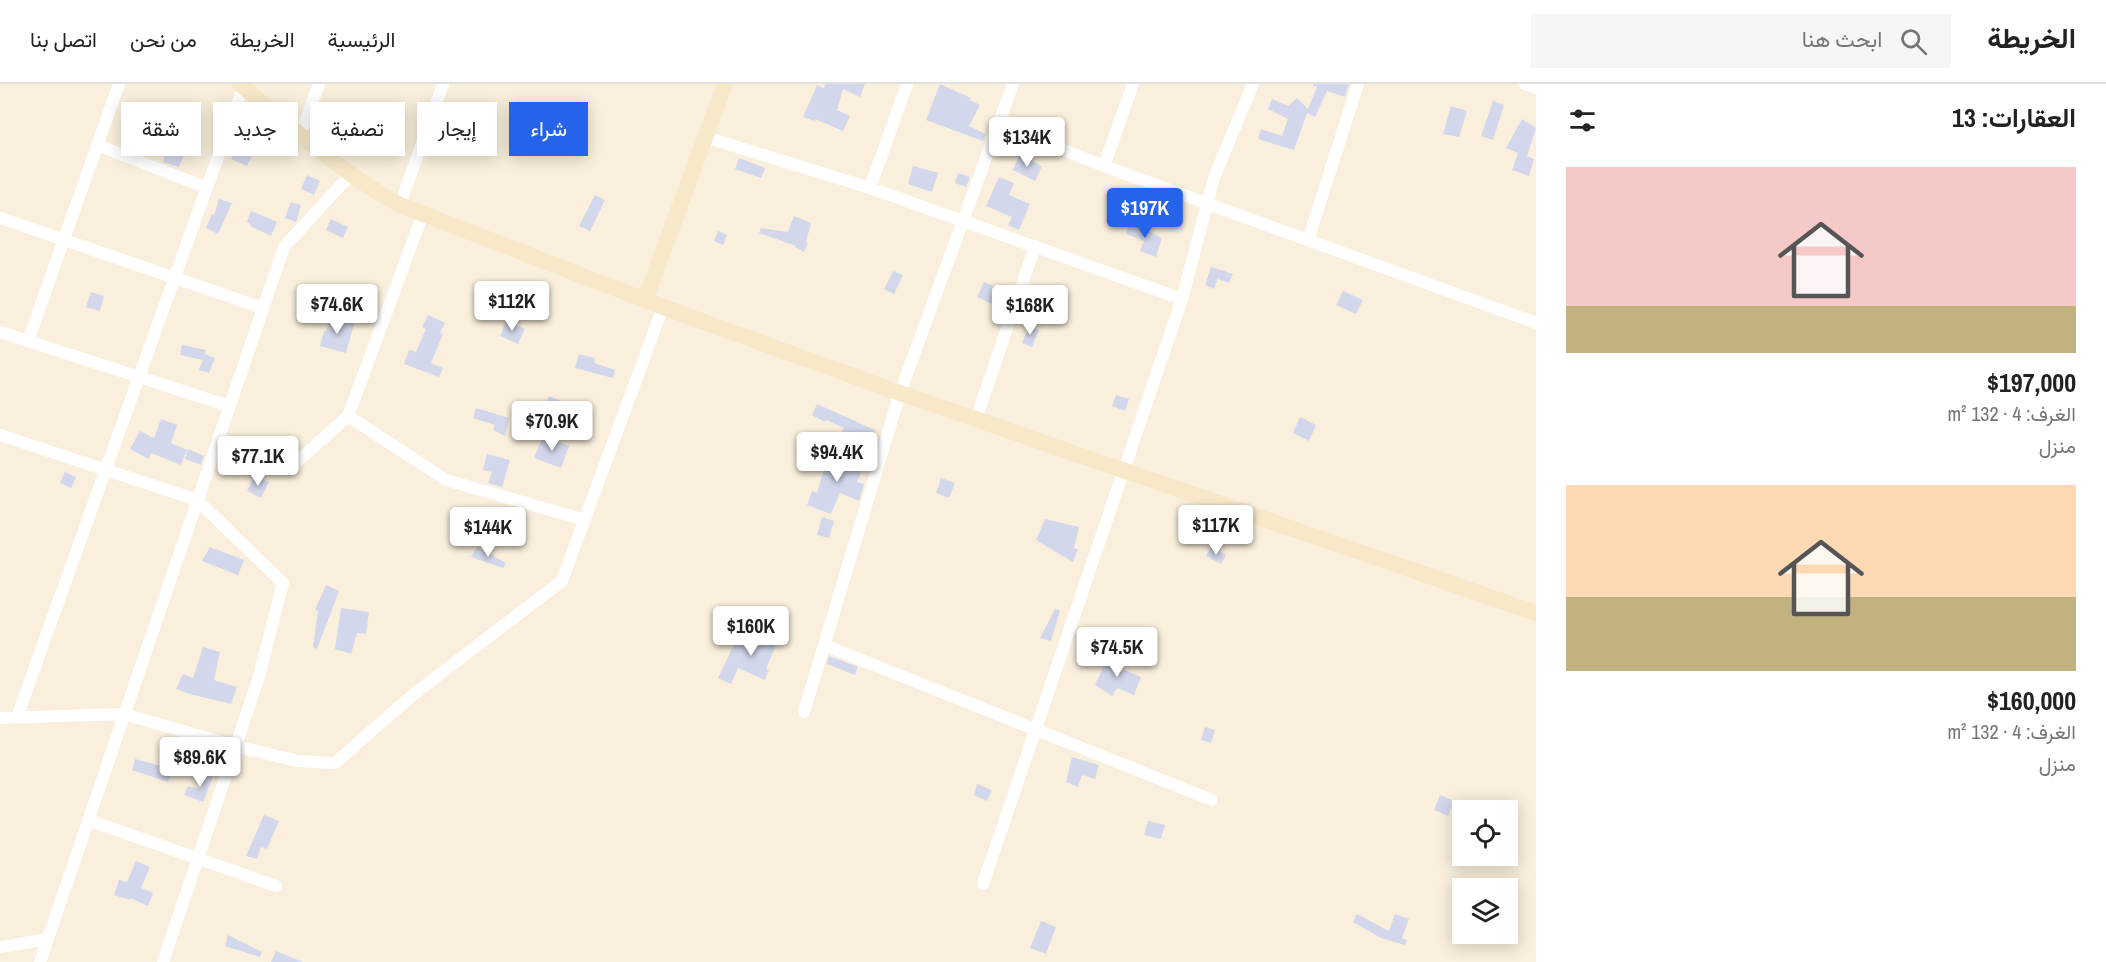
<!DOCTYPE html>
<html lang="ar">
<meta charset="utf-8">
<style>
body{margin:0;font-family:"Archivo Narrow",Vazirmatn,sans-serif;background:#f6f6f6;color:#222;direction:rtl;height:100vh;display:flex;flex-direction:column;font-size:22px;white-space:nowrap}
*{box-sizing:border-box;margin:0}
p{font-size:20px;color:#767676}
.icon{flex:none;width:33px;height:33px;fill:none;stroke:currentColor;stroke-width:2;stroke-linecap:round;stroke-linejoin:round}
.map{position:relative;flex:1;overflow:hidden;direction:ltr}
.details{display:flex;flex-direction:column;background:#fff;width:570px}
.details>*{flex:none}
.banner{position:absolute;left:18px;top:18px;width:570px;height:54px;direction:rtl;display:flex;gap:12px}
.controls{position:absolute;left:1452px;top:716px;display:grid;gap:12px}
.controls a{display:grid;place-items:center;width:66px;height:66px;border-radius:0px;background:#fff;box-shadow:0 3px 15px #0003;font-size:30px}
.price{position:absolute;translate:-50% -51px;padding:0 14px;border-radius:6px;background:#fff;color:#222;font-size:20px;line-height:39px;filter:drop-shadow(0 2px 3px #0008)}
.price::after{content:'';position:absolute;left:50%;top:36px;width:18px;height:14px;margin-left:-9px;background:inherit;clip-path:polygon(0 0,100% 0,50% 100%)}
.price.on{background:#2563eb;color:#fff}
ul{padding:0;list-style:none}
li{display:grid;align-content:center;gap:12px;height:318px;padding:0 30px}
li span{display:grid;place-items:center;height:186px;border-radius:0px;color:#555}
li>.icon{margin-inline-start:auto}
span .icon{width:108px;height:108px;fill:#fffc;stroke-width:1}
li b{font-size:26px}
h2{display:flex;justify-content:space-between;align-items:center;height:72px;padding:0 30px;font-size:26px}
.tag{padding:0 21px;border-radius:0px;background:#fff;box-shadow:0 3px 15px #0003;font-size:21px;line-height:54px}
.tag.on{background:#2563eb;color:#fff}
header{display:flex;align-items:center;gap:36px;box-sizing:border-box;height:84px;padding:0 30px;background:#fff;border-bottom:2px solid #e0e0e0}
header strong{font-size:28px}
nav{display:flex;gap:33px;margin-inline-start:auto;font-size:21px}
.search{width:420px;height:54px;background:#f6f6f6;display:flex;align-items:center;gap:15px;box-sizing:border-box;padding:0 21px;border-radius:0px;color:#767676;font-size:22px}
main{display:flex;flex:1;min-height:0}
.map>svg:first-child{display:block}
.building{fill:#d3d7eb}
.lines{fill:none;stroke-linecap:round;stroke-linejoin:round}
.street{stroke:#fff;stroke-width:12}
.secondary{stroke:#f7e8c8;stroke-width:16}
</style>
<header>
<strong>الخريطة</strong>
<div class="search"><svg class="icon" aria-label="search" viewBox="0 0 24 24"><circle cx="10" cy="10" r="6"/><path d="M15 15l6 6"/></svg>ابحث هنا</div>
<nav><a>الرئيسية</a><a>الخريطة</a><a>من نحن</a><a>اتصل بنا</a></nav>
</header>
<main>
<section class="details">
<h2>العقارات: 13<svg class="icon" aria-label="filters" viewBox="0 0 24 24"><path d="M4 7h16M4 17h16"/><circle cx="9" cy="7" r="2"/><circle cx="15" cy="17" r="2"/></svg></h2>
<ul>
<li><span style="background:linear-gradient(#f6c9c9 75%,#c2b280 0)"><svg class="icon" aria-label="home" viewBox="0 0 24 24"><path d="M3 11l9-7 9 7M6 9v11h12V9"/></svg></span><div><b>$197,000</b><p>الغرف: 4 · 132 m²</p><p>منزل</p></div></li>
<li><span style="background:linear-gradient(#ffd9b3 60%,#c2b280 0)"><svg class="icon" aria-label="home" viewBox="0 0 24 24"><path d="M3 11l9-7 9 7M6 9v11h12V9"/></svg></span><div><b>$160,000</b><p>الغرف: 4 · 132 m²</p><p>منزل</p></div></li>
</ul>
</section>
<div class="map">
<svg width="1536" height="878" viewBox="0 0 1536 878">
<rect width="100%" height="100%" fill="#f9efdc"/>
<!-- building -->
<path class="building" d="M825 0H865L860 13 843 5 837 26 850 32 843 47 815 35V37L803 33 817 1 824 4Z
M940 0 971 14 970 16 980 21 969 42 986 50 983 57 926 36Z
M1313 0H1349L1345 13 1327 7 1315 33 1307 29 1294 66 1258 55 1261 45 1282 52 1288 35 1268 25 1272 15 1288 22 1297 14 1308 25 1317 3 1313 2Z
M1493 17 1504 21 1493 56 1481 52Z
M163 21 174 24 166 42 156 38Z
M1451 22 1467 27 1459 53 1443 50Z
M1522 35 1536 44 1527 72 1534 75 1529 92 1512 86 1518 69 1506 64Z
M156 46 166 50 164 56 186 66 179 83 163 78 166 67 151 61Z
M238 59 255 66 247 82 231 75Z
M1019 71 1042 82 1035 97 1013 86Z
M739 74 765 84 761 94 735 85Z
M913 82 938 89 932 108 908 100Z
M958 89 970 93 966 103 955 99Z
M307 91 320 97 314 111 301 105Z
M999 93 1014 99 1009 111 1030 120 1019 146 1008 141 1012 133 986 122Z
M595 111 605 116 590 147 579 142Z
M219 115 232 119 218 150 206 144 212 130 214 131Z
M291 118 301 121 296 138 285 134Z
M251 127 277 138 271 152 250 142 251 140 247 138Z
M794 132 811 139 806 158 808 159 804 168 795 163 796 162 759 149 761 144 788 148Z
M331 135 348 143 343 154 326 146Z
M1130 138 1162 154 1156 173 1140 167 1144 157 1126 150Z
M718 147 727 151 723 161 714 157Z
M1211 183 1221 186 1214 205 1205 201Z
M1221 186 1233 190 1229 199 1218 195Z
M893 187 903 191 894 210 884 205Z
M984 198 999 204 992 220 977 213Z
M1343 207 1363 216 1356 230 1336 221Z
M91 208 104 212 100 227 86 223Z
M1027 210 1035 213 1030 228 1022 225Z
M428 231 445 239 440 249 443 250 431 279 443 284 439 293 404 280 409 266 416 268 426 245 422 243Z
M332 232 354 240 346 269 320 262 324 247H326Z
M506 237 525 245 518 260 500 252Z
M1029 242 1039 246 1032 263 1022 259Z
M182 261 206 266 203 276 180 271Z
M205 270 215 274 209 289 199 286Z
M579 270 595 274 594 279 615 286 613 294 575 284Z
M1116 311 1129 315 1125 327 1112 322Z
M549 312 584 327 580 336 546 320Z
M817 320 875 346 871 356 858 351 856 356 841 349 844 344 826 336 825 338 812 331Z
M476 324 509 334 505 352 493 346 495 341 473 334Z
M1300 333 1316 341 1309 357 1293 349Z
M161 335 177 341 171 359 187 366 181 381 151 369 149 375 130 365 140 347 154 354Z
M543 352 569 362 561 384 534 374Z
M188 365 204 372 201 381 185 375Z
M823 369 842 378 844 372 864 381 857 398 864 400 859 417 840 409 831 430 807 421 812 407 817 409 825 382 818 379Z
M487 370 510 376 502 403 488 399 492 388 483 386Z
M65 388 76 393 71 404 60 399Z
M254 392 269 398 261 414 247 407Z
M941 394 955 399 949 414 936 409Z
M822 433 834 437 829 454 817 451Z
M1045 435 1079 443 1074 464 1078 465 1073 478 1036 456Z
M210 463 244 476 238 491 202 477Z
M477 463 506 479 503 484 471 473Z
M1211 463 1226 471 1221 480 1206 472Z
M326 501 339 507 317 565 313 563 318 527 315 526Z
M341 524 369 528 366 550 357 549 351 570 335 565Z
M1055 525 1060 527 1051 557 1040 554Z
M767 543 781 549 766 585 769 586 765 596 738 584 731 600 718 594 735 558 745 563 746 560 752 563 758 546 764 549Z
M1110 543 1125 549 1120 566 1103 560Z
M203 563 220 568 214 596 237 603 231 620 190 610 176 605 183 590 193 594Z
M1109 571 1118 574 1115 582 1141 593 1134 611 1117 604 1112 612 1095 601Z
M829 572 858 583 855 591 827 580Z
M1205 643 1215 646 1211 659 1201 656Z
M1072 673 1099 681 1095 695 1082 691 1078 703 1066 698Z
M135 675 173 685 168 698 132 686Z
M205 687 214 690 203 718 184 711 188 702 198 705Z
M977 700 992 706 987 717 974 711Z
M1440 711 1454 717 1448 732 1434 726Z
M264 731 279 737 267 765 261 763 257 775 246 772Z
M1148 737 1165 741 1161 755 1144 751Z
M136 777 150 783 141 804 153 809 148 822 130 814V816L114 811 119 796 127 798Z
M1357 830 1389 847 1395 830 1409 835 1402 854 1407 856 1405 861 1381 854 1353 838Z
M1041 837 1056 843 1046 870 1030 864Z
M228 851 262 868 260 873 225 862Z
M276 867 303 878H271Z"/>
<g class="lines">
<!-- street -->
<path class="street" d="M1525 0 1536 4
M998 40 1104 82 1536 239
M300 51 319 0
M705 53 870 104 1182 215
M97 61 207 104
M1104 82 1133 0
M870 104 907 0
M400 121 443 0
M0 134 263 224
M1308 156 1358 0
M0 248 229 322
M28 257 119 0
M348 332 446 396 585 436
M976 335 1035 162
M0 351 197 416 283 499 258 596 163 878
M218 354 297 378 348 332 423 130
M824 561 1212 716
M804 628 900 309 1013 0
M17 633 243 3
M0 634 124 630 235 662 298 677 335 679 415 609 562 497 663 223
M88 736 276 802
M983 800 1182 215 1214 94 1253 0
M0 863 48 855
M40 878 284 163 350 91"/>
<!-- secondary -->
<path class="secondary" d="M240 0C291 43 341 89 400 121L663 223 900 309 1536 529
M645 216 725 0"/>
</g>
</svg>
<div class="controls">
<a><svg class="icon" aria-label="locate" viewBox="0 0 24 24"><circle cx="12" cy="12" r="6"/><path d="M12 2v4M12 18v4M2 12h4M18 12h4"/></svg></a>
<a><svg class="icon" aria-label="layers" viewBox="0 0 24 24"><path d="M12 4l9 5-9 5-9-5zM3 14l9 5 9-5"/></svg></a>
</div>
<b class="price" style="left:1027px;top:84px">$134K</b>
<b class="price on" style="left:1145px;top:155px">$197K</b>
<b class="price" style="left:512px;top:248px">$112K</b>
<b class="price" style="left:337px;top:251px">$74.6K</b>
<b class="price" style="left:1030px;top:252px">$168K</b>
<b class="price" style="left:552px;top:368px">$70.9K</b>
<b class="price" style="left:837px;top:399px">$94.4K</b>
<b class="price" style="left:258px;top:403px">$77.1K</b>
<b class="price" style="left:1216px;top:472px">$117K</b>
<b class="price" style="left:488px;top:474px">$144K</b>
<b class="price" style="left:751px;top:573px">$160K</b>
<b class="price" style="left:1117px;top:594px">$74.5K</b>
<b class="price" style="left:200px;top:704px">$89.6K</b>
<div class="banner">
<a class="tag on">شراء</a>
<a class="tag">إيجار</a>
<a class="tag">تصفية</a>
<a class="tag">جديد</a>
<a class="tag">شقة</a>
</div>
</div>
</main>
